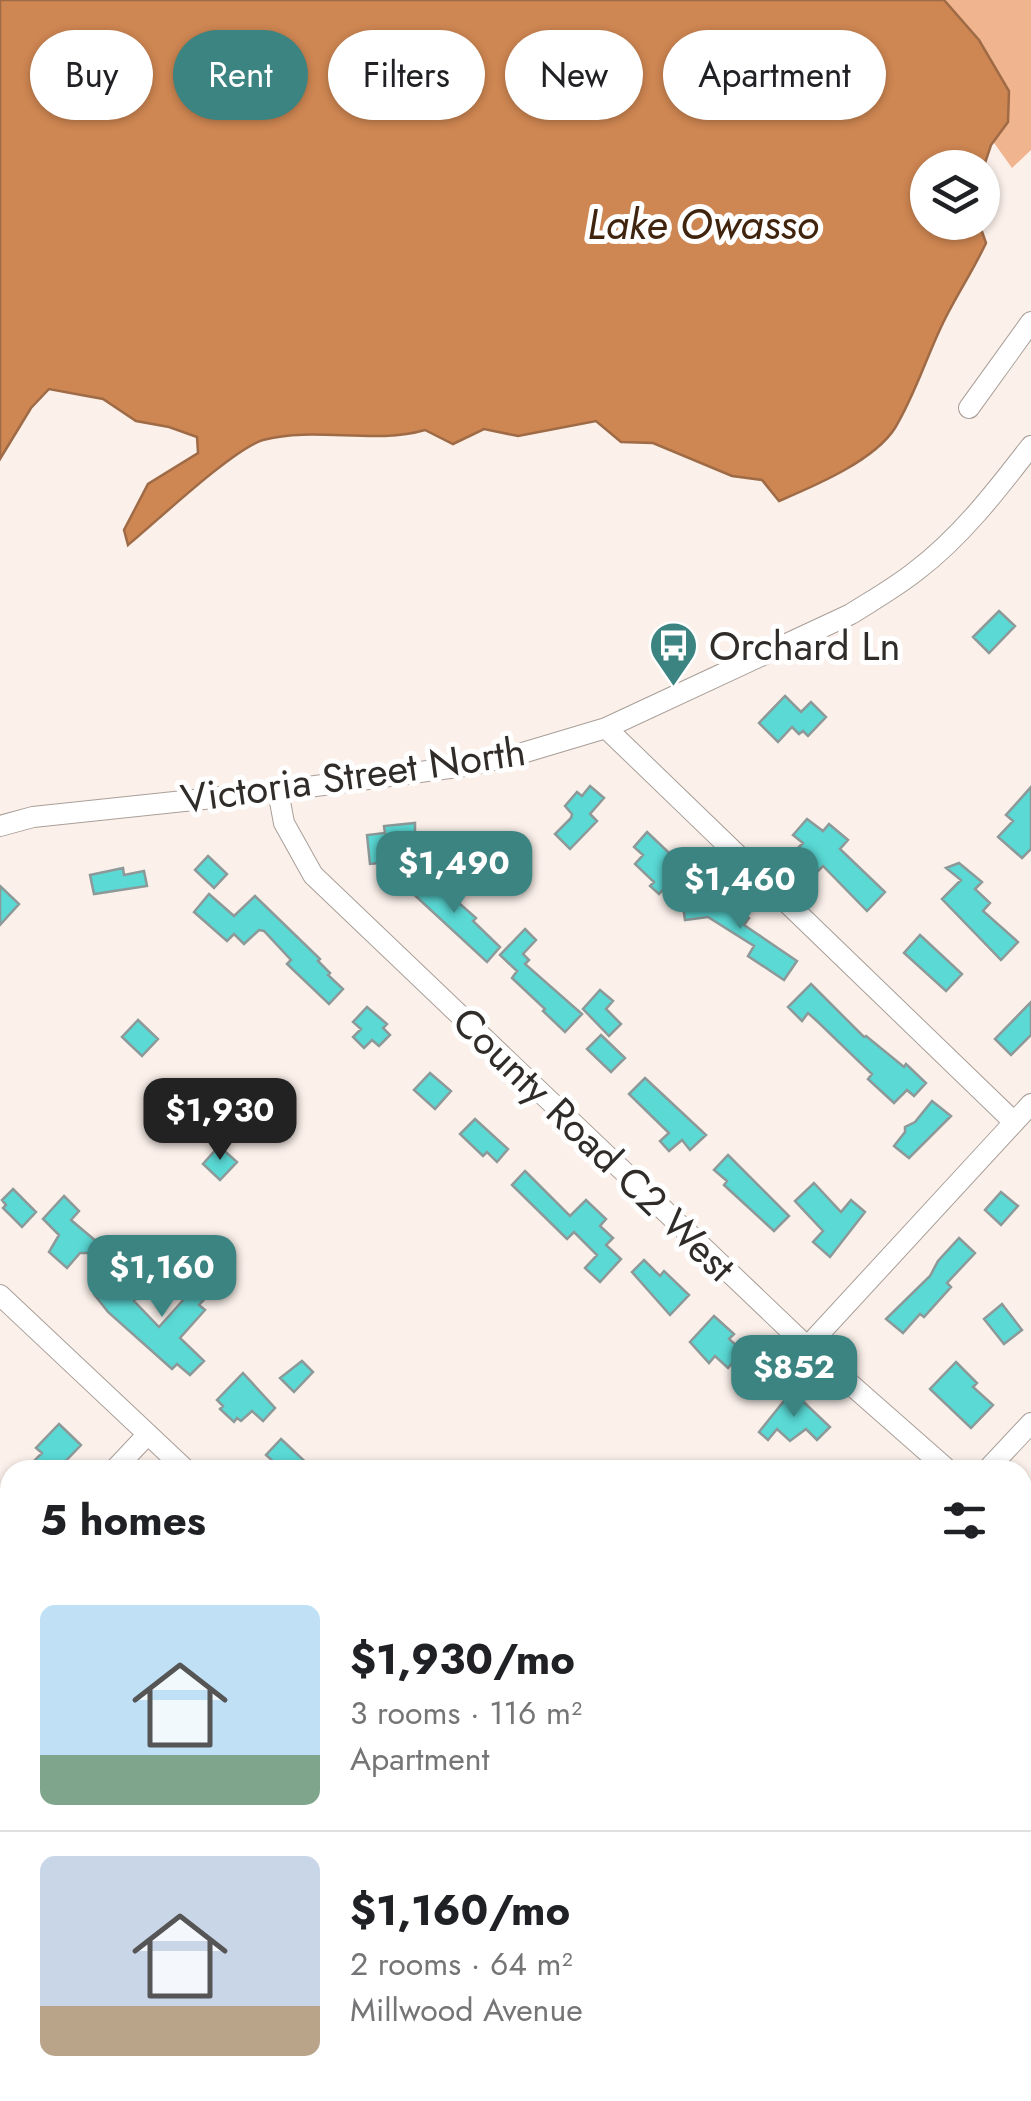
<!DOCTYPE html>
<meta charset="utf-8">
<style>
body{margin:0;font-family:Jost,sans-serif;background:#f2f2f2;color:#202124;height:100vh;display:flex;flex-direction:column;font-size:38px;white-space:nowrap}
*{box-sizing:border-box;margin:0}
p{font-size:32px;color:#757577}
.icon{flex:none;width:55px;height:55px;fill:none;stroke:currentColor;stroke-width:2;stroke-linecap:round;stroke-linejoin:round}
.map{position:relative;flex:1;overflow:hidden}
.drawer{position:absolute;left:0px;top:1460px;width:1032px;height:642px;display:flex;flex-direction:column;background:#fff;border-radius:30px 30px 0 0;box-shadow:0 2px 8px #0004}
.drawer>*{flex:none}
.top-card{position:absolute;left:30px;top:30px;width:972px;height:90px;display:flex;gap:20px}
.buttons{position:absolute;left:910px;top:150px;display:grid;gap:20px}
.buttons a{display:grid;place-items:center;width:90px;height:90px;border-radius:50%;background:#fff;box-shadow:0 2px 8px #0004;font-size:50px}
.price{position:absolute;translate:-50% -85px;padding:0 22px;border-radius:20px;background:#3c8481;color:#fff;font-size:32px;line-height:65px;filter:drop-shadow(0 2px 5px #0008)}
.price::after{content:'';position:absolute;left:50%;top:60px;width:30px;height:22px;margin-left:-15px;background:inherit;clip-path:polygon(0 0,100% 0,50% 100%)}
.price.selected{background:#222;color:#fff}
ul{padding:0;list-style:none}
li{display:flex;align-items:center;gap:30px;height:250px;padding:0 40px}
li+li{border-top:2px solid #e0e0e0}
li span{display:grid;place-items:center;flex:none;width:280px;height:200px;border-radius:15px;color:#555}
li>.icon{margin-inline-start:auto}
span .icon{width:120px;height:120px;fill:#fffc;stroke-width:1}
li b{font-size:42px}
h2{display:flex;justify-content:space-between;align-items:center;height:120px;padding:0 40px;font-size:42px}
.chip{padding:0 35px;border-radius:45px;background:#fff;box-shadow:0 2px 8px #0004;font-size:35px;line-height:90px}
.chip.selected{background:#3c8481;color:#fff}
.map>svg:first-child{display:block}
.green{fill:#f0b58e}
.water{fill:#ce8652;stroke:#9f6b46;stroke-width:2.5}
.building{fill:#5ad9d5;stroke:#8d9999;stroke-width:2.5}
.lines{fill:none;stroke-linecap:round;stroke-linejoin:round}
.minor-casing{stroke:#a99f99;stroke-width:22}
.minor{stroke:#fff;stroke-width:20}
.labels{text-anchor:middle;stroke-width:10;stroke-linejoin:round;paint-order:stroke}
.poi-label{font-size:40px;fill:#302c2a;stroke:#fff;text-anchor:start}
.street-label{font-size:40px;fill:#302c2a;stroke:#fff}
.water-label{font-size:42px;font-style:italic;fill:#41240d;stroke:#fff}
</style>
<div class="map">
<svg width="1031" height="2101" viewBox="0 0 1031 2101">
<rect width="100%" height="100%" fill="#fbf0ea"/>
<!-- green -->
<path class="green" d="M892 0H1031V150L1012 168Z
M1031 1878V2101H467L487 2092H1022V1879Z"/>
<!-- water -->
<path class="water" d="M0 0H944L979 40 1009 91 1008 122 991 145 983 169 928 168V222L979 223 986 243C973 271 956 296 943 323 926 358 915 395 895 428 874 461 814 486 779 501L762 480 732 476 653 443 621 442 596 421 518 436 484 429 453 444 425 430C374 445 316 426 263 440 233 449 156 522 128 545L124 530 148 484 198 453 197 437 169 427 136 421 103 399 49 389 31 408 0 459Z"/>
<!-- building -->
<path class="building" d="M999 611 1015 626 989 653 973 637Z
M785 696 801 712 811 702 826 717 808 736 803 731 799 734 792 727 778 742 759 723Z
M590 786 604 798 590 814 597 821 570 849 555 834 571 818 572 814 565 806 577 792 582 796Z
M1031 787V849L1022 858 998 837 1013 821 1006 815Z
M807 819 823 831 829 824 848 840 840 849 885 892 867 911 823 866 818 871 802 858 806 853 799 847 803 843 793 835Z
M415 823V852L389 855V862L370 864 367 835 385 833 384 826Z
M647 832 684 867 659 894 650 886 654 882 635 864 643 855 634 847Z
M208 856 227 874 214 888 195 870Z
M959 863 982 882 975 889 990 903 983 911 1018 942 1001 960 942 899 961 880 946 868Z
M123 868 124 875 144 871 147 886 94 894 90 875Z
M425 873 476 918 473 921 500 947 487 962 409 890Z
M0 886 19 904 0 925Z
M209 894 234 916 255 896 320 959 318 961 330 973 328 975 343 989 329 1004 287 964 291 960 264 931 259 930 244 944 234 934 227 941 194 912Z
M712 894 749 918 744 925 797 961 784 980 748 956 754 946 708 917 685 920 682 899Z
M525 929 536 940 523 954 529 960 525 964 582 1014 565 1032 543 1011 545 1009 512 978 517 971 500 955Z
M920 935 962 974 946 991 904 953Z
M811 984 864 1037 866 1036 904 1067 906 1064 926 1083 914 1096 907 1090 894 1103 868 1079 872 1074 818 1022 808 1013 802 1021 788 1007Z
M600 990 613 1001 606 1009 621 1024 609 1036 583 1009Z
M1031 1002V1035L1011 1055 995 1039Z
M367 1007 387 1024 383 1028 390 1035 379 1046 372 1040 364 1048 353 1037 361 1029 353 1022Z
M138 1020 158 1039 142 1056 122 1037Z
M601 1035 625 1058 611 1072 587 1049Z
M430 1073 451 1091 435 1109 414 1090Z
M645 1078 706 1135 690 1150 682 1140 669 1151 660 1141 669 1133 629 1094Z
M932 1101 951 1116 909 1158 894 1146 905 1132V1127L915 1122Z
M475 1119 508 1149 497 1162 487 1152 483 1156 460 1134Z
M219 1146 237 1162 220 1180 203 1164Z
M728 1155 789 1216 774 1231 724 1185 727 1181 714 1170Z
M525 1171 570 1216 586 1200 606 1219 600 1226 613 1238 606 1245 621 1259 600 1282 585 1268 597 1255 574 1232 567 1239 512 1185Z
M814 1183 841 1212 851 1200 865 1212 830 1257 813 1242 823 1231 795 1201Z
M13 1189 36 1212 22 1227 3 1208 6 1205 2 1200Z
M1001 1192 1018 1206 1001 1225 985 1210Z
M64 1196 79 1211 71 1220 97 1242 94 1253H80L67 1268 49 1252 59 1235 43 1219Z
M959 1238 975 1253 947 1283 951 1287 924 1317 920 1314 903 1333 886 1319 930 1276 938 1261Z
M644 1260 660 1276 664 1271 689 1295 670 1315 632 1272Z
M221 1264 230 1272 199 1305 205 1310 180 1338 204 1361 190 1375 177 1364 172 1369 108 1312 94 1294 108 1279 124 1294 131 1286 140 1295 134 1301 159 1327 201 1280 204 1283Z
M1002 1304 1022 1330 1004 1344 984 1319Z
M714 1316 734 1334 729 1339 743 1351 728 1368 715 1356 709 1363 690 1342Z
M302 1361 313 1372 294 1392 280 1378Z
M956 1362 977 1383 973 1387 993 1405 971 1428 930 1389Z
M243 1373 275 1408 263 1421 252 1411 241 1421 237 1418 234 1422 220 1409 223 1406 217 1400Z
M792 1391 830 1427 817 1440 806 1429 790 1441 777 1429 768 1440 759 1432Z
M59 1424 81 1445 57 1470H25L42 1453 36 1448Z
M281 1439 314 1470H283L266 1455Z"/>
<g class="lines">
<defs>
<path id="minor" d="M969 408 1031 322
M606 728 1014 1122
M278 791 284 823 313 875 798 1338 948 1470
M0 826 33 817 278 791 472 765 519 754 606 728 851 614C873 600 896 587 916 571 961 537 997 490 1031 446
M0 1295 186 1470
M808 1346 1031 1104
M114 1470 148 1434
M987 1470 1031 1423
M1022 1540 1031 1548
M0 1774 10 1783
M0 2079 10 2088
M106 2101 114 2092"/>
</defs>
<!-- minor casing -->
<use href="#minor" class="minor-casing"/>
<!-- minor -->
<use href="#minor" class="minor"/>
</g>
<!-- icons -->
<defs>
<symbol id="bus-pin" viewBox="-11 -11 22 30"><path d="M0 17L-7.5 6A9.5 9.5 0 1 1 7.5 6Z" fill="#3c8481" stroke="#fff"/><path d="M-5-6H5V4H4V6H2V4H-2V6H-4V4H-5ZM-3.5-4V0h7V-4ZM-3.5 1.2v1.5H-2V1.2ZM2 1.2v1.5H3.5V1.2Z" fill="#fff"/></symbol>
</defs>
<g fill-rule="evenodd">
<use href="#bus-pin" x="646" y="618" width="55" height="75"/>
</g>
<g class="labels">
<!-- poi labels -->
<g class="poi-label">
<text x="709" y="660">Orchard Ln</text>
</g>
<!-- street labels -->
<g class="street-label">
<text transform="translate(353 775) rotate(-8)" y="14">Victoria Street North</text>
<text transform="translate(594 1144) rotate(44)" y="14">County Road C2 West</text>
</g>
<!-- water labels -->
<g class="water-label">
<text x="703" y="239">Lake Owasso</text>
</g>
</g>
</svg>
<div class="buttons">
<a><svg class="icon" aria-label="layers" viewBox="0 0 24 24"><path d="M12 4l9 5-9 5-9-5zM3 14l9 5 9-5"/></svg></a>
</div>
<b class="price" style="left:454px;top:916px">$1,490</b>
<b class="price" style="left:740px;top:932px">$1,460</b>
<b class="price selected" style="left:220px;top:1163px">$1,930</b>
<b class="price" style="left:162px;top:1320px">$1,160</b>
<b class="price" style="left:794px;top:1420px">$852</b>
<div class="top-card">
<a class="chip">Buy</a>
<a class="chip selected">Rent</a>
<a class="chip">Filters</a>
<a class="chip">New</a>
<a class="chip">Apartment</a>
</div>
<section class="drawer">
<h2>5 homes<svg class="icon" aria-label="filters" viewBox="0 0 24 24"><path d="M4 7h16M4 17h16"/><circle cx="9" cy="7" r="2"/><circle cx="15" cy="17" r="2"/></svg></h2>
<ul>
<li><span style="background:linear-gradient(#bfe0f5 75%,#7fa58c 0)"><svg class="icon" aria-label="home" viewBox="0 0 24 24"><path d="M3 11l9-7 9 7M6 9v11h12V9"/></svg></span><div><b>$1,930/mo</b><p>3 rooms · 116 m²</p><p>Apartment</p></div></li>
<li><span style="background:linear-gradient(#c9d6e8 75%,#b9a48a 0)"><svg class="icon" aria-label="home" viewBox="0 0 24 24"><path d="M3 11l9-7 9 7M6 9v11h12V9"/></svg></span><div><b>$1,160/mo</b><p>2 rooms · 64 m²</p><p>Millwood Avenue</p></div></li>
</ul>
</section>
</div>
